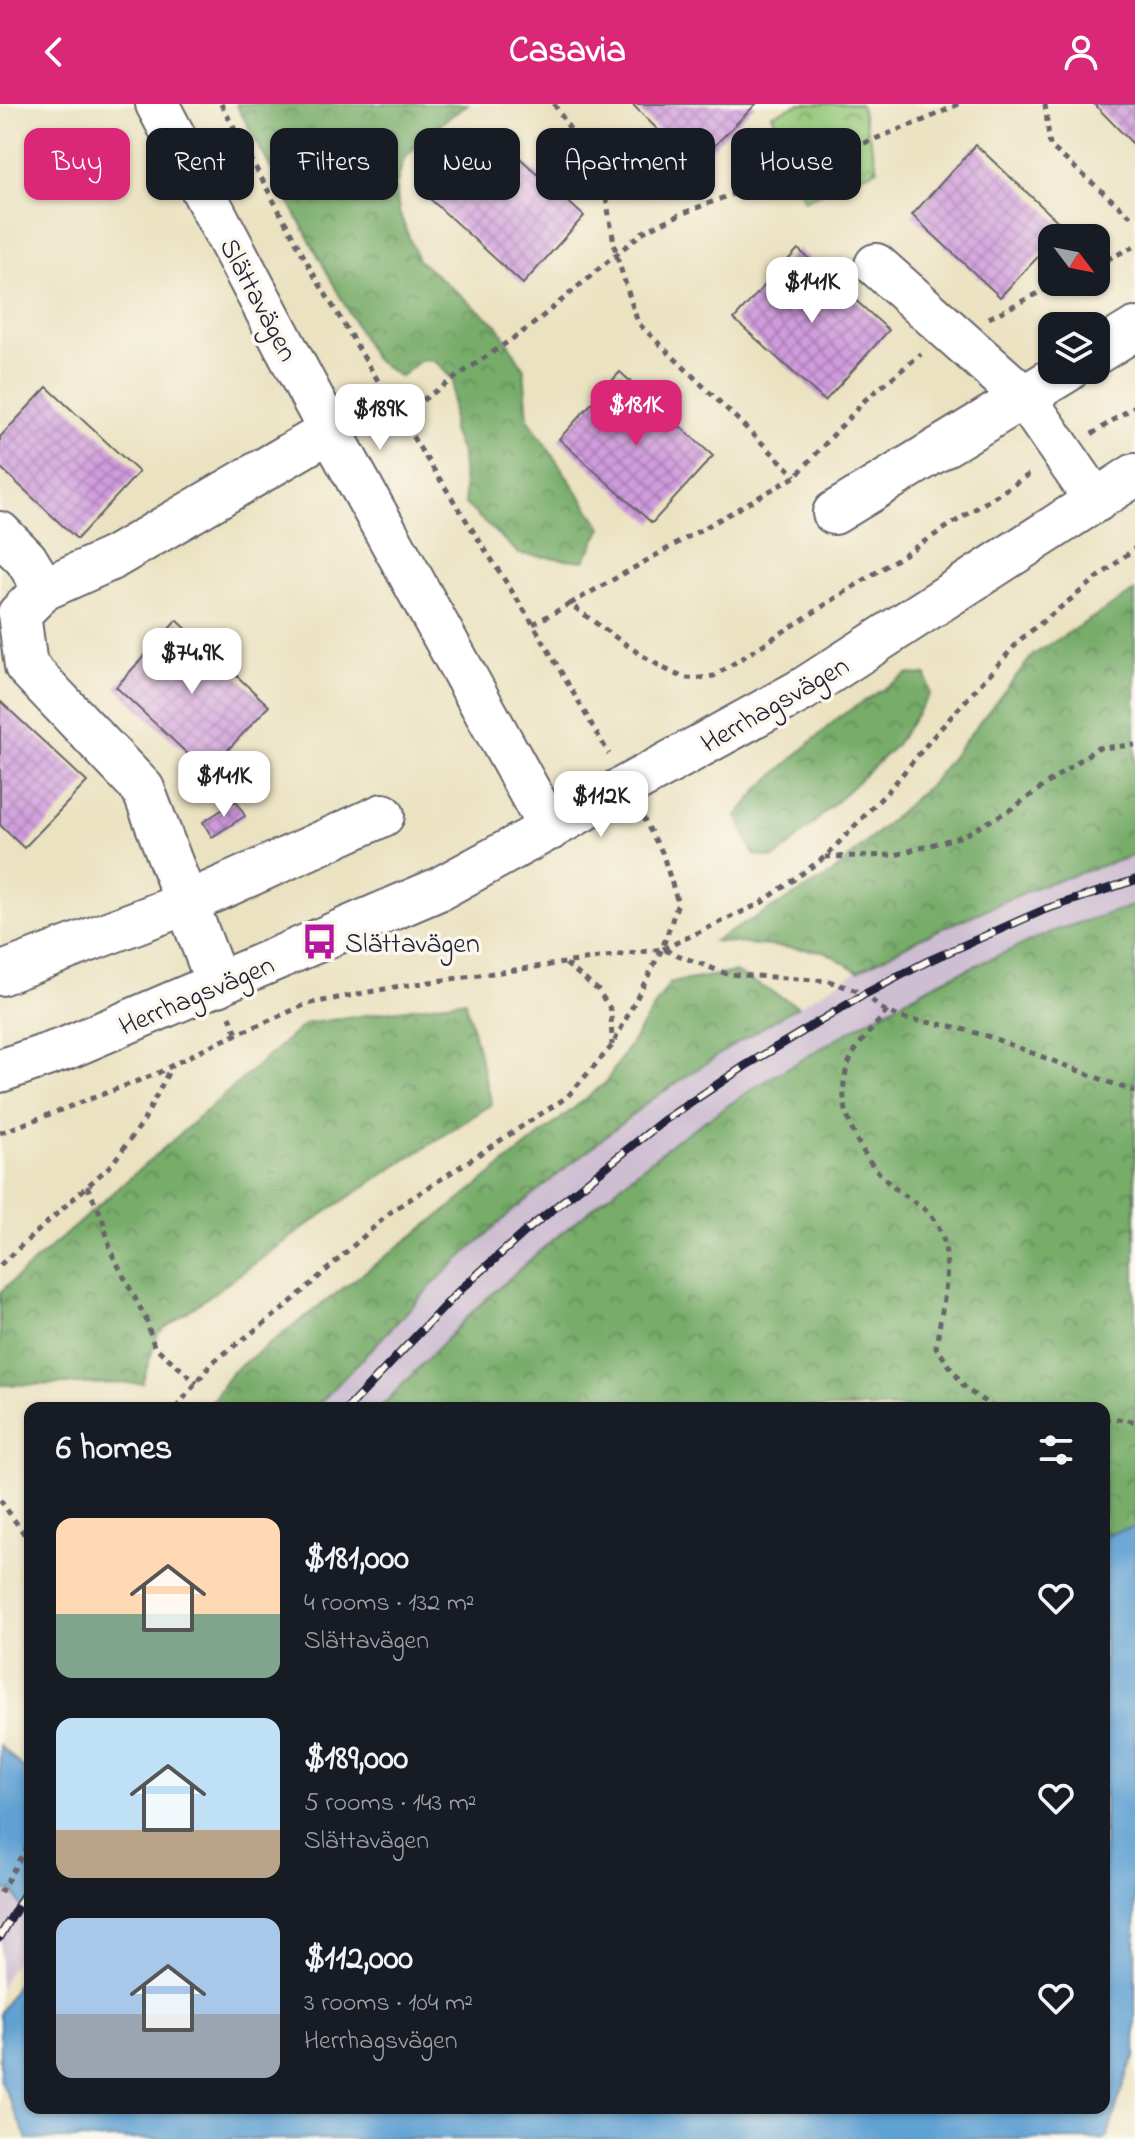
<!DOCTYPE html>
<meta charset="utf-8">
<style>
body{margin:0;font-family:"Indie Flower",sans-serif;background:#20242c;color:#f1f3f6;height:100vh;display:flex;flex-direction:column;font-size:30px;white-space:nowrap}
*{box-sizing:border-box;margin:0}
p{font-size:26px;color:#9ea1a6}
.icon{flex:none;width:44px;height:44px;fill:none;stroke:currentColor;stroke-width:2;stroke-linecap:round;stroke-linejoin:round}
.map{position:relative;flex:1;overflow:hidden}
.sheet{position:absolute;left:24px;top:1298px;width:1086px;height:712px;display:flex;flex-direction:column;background:#171b24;border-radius:16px;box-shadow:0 2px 6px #0004}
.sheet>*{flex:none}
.hud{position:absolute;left:24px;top:24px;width:1088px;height:72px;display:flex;gap:16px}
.needle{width:52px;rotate:122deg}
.fabs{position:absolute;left:1038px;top:120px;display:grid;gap:16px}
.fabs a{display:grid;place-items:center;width:72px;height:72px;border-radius:16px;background:#171b24;box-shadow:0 2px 6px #0004;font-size:40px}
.price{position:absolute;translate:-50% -68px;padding:0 18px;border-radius:16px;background:#fff;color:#222;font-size:26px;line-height:52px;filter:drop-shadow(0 2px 4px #0008)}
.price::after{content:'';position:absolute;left:50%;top:48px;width:24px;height:18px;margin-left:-12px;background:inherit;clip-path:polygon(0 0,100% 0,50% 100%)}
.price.active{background:#db2777;color:#fff}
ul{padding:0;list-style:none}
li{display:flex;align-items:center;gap:24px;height:200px;padding:0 32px}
li span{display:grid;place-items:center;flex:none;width:224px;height:160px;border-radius:16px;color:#555}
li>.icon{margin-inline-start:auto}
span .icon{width:96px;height:96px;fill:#fffc;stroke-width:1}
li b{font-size:34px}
h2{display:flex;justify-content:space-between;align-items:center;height:96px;padding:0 32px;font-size:34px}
.chip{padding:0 28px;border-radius:16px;background:#171b24;box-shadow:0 2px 6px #0004;font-size:28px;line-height:72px}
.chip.active{background:#db2777;color:#fff}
header{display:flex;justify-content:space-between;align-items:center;height:104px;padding:0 32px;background:#db2777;color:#fff;font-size:36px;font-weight:700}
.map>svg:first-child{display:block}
.railway{fill:#cebed1}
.forest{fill:url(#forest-crowns);stroke:#4c6752;stroke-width:2}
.park{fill:url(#park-crowns);stroke:#5b755a;stroke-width:2}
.water{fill:#60a1d3;stroke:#416287;stroke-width:2}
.building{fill:url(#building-cross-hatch)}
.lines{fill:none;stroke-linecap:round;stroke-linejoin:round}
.minor-casing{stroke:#68656a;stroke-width:46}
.path{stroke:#68656a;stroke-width:5;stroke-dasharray:6 6;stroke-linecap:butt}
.minor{stroke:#fff;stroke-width:42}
.rail-casing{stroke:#22223b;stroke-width:9}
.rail{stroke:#fbf7ec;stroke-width:6;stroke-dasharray:18;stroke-linecap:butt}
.labels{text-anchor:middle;stroke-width:7;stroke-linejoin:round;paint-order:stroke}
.street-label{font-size:28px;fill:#22223b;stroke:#fbf7ec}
.poi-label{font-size:28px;fill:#22223b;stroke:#fbf7ec;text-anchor:start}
</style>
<header><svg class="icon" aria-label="back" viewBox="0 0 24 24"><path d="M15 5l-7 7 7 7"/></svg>Casavia<svg class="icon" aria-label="person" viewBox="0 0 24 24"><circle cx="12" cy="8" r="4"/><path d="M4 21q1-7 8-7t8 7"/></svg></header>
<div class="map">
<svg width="1135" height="2035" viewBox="0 0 1135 2035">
<defs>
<pattern id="forest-crowns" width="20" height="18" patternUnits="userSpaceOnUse" patternTransform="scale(2)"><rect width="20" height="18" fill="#77ac69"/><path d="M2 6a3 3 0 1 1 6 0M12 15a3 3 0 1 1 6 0" fill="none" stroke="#618c58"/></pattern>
<pattern id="park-crowns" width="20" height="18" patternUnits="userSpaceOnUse" patternTransform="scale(2)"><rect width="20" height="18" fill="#94c879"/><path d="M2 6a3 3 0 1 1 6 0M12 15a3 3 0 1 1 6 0" fill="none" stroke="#78a264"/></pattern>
<pattern id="building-cross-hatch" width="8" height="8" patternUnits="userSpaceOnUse" patternTransform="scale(2)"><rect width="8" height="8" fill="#d09bdd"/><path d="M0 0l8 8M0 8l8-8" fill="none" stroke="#a87eb4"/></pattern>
</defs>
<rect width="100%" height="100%" fill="#fbf7ec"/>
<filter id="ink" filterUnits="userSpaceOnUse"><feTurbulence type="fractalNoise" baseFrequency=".0125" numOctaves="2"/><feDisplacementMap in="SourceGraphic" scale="16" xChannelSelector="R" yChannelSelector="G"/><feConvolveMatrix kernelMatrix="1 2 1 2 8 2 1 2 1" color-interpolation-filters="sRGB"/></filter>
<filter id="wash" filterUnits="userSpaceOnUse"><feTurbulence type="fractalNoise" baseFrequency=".006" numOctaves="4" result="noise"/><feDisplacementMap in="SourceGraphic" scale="32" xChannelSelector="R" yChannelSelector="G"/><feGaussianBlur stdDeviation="1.8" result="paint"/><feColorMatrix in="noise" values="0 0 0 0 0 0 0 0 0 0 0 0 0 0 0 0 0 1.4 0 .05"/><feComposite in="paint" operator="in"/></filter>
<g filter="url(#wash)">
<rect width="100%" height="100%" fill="#ebe2c1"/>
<!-- railway -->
<path class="railway" d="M1135 751V801L1054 827 938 878 877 911 757 982 676 1036 543 1144 474 1206 380 1304H315L441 1172 511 1108 648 998 732 942 854 869 918 835 1037 783Z
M30 1733V1829L0 1884V1785Z"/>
<!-- forest -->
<path class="forest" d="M236 0H468L432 26 404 55 396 81 399 108 418 156 497 221 524 265 528 315 602 424 584 457 519 450 465 400 462 351 452 327 453 276 435 257 421 256 400 273 374 255Z
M1135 487V751L1037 783 918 835 858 867 824 847 714 837 832 770 932 678 1033 551Z
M907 570 926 571 930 590 895 642 783 748 773 754 754 751 737 712 761 683 839 613Z
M1135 801V1423L1104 1431V1304H380L474 1206 543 1144 676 1036 757 982 877 911 938 878 1054 827Z
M735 868 798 902 732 942 648 998 511 1108 441 1172 315 1304H207L232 1268 451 1103 605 979 670 879Z
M465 896 492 1000 329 1106 158 1229 142 1279 0 1281V1188L305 920Z"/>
<!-- park -->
<path class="park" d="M799 0H860L878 65 804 96 772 10Z"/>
<!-- water -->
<path class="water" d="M1135 1423V1953L1129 1963 1107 2035H27L0 1975V1910L30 1856V2004H1104V1431Z
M0 1641 30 1671V1821L13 1787H0Z"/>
<g id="blocks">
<!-- building -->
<path class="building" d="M632 0H756L694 62Z
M1094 0H1135V42Z
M491 28 584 112 523 180 430 95Z
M976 41 1065 124 1056 134H1052V138L1000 193 912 111Z
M798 145 889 226 825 297 734 215Z
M620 268 713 352 652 419 559 335Z
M47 283 139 368 77 435 0 363V333Z
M177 516 269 602 207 668 116 583Z
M0 597 87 678 24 744 0 721Z
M236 697 245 712 212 733 203 718Z"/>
</g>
</g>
<g filter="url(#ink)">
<use href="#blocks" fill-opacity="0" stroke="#68656a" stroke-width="2"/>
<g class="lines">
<defs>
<path id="minor" d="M157 0 315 299 550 725
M876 161 1024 293 1096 397
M1096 249 1135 225
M834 409 1068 266
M0 429 26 455 44 485
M0 870 187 799 383 711
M218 881 143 685 26 562 19 510 44 485 113 454 330 327
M0 967 67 944 439 785 802 586 1135 371"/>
</defs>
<!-- minor casing -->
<use href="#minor" class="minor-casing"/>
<!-- path -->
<path class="path" d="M221 0 314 171 403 318 533 520 609 650
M554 0 603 77 616 150 638 219 796 372
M1045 0 1050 42 1135 116
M1096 161 1135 142
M989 214 1060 178
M373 330 531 222 643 128 681 110 929 14 959 0
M1092 330 1135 302
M570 500 796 372 865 296 921 250
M533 520 570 500C593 517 664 571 688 574 696 575 706 573 714 572L1033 368
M825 753 895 751 963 732 1013 704 1097 644 1135 641
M663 845 761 799 825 753 891 684 933 633 1021 535 1135 444
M566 860 598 886 611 906 612 941
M887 907C873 925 851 945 846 968 835 1009 865 1061 897 1086 912 1098 929 1104 938 1122 956 1157 941 1205 936 1243L966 1285 994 1304
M230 912 237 930
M0 1029 156 970 203 945 307 900 395 883 662 845 727 870 829 877 865 890 882 905 901 914 951 922 990 933 1135 988
M87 1082 102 1113 111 1148 146 1215 154 1242 197 1279
M0 1161 112 1060 143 1018 172 961
M176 1304 213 1258 283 1205 392 1107 567 993 612 942 662 845 678 799 662 748 642 712
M1104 1316 1125 1315 1135 1318
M0 1396 30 1438
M0 1789 30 1737"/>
<!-- minor -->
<use href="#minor" class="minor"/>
<defs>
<path id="rail" d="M348 1304 457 1189 527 1126 663 1017 745 962 865 890 928 857 1046 805 1135 776
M0 1833 30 1781"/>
</defs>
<!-- rail casing -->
<use href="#rail" class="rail-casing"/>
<!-- rail -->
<use href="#rail" class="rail"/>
</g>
</g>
<!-- icons -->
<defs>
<symbol id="bus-bare" viewBox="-9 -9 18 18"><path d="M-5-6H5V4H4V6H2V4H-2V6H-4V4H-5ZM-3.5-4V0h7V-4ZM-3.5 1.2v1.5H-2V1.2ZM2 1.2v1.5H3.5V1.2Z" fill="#b5179e" stroke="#fbf7ec" stroke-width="2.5" paint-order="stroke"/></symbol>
</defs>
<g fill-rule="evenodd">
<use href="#bus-bare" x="294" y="812" width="51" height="51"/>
</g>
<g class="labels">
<!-- street labels -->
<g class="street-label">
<text transform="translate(260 195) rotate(62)" y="10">Slättavägen</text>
<text transform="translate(774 599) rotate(-30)" y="10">Herrhagsvägen</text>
<text transform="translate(196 890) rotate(-23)" y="10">Herrhagsvägen</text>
</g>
<!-- poi labels -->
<g class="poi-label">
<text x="345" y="848">Slättavägen</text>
</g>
</g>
</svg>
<div class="fabs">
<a><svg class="needle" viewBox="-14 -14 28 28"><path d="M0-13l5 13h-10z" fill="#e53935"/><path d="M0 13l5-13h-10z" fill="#9ea1a6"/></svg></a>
<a><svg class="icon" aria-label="layers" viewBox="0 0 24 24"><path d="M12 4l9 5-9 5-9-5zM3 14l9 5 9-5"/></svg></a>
</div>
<b class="price" style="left:812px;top:221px">$141K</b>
<b class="price active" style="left:636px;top:344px">$181K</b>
<b class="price" style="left:380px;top:348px">$189K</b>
<b class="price" style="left:192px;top:592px">$74.9K</b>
<b class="price" style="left:224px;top:715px">$141K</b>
<b class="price" style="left:601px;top:735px">$112K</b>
<div class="hud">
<a class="chip active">Buy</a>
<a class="chip">Rent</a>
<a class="chip">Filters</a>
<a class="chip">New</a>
<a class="chip">Apartment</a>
<a class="chip">House</a>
</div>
<section class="sheet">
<h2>6 homes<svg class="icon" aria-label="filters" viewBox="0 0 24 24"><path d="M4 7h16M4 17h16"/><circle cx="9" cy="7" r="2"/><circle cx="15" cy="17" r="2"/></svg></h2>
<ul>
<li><span style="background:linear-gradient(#ffd9b3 60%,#7fa58c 0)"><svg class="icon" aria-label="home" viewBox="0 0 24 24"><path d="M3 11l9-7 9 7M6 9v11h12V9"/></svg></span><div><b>$181,000</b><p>4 rooms · 132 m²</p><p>Slättavägen</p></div><svg class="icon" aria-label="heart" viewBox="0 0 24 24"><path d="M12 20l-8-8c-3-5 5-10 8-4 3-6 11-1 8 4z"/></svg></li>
<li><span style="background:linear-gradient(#bfe0f5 70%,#b9a48a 0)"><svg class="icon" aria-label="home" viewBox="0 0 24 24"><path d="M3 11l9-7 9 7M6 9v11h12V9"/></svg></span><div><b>$189,000</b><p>5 rooms · 143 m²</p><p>Slättavägen</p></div><svg class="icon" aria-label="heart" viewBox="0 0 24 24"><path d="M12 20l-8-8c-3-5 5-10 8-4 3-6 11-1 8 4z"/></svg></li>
<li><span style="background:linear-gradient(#a9c7e8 60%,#9aa5b1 0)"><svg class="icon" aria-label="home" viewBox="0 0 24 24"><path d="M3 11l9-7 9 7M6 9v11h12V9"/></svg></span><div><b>$112,000</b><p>3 rooms · 104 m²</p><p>Herrhagsvägen</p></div><svg class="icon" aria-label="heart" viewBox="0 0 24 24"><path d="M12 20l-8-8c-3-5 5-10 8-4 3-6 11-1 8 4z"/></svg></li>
</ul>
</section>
</div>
